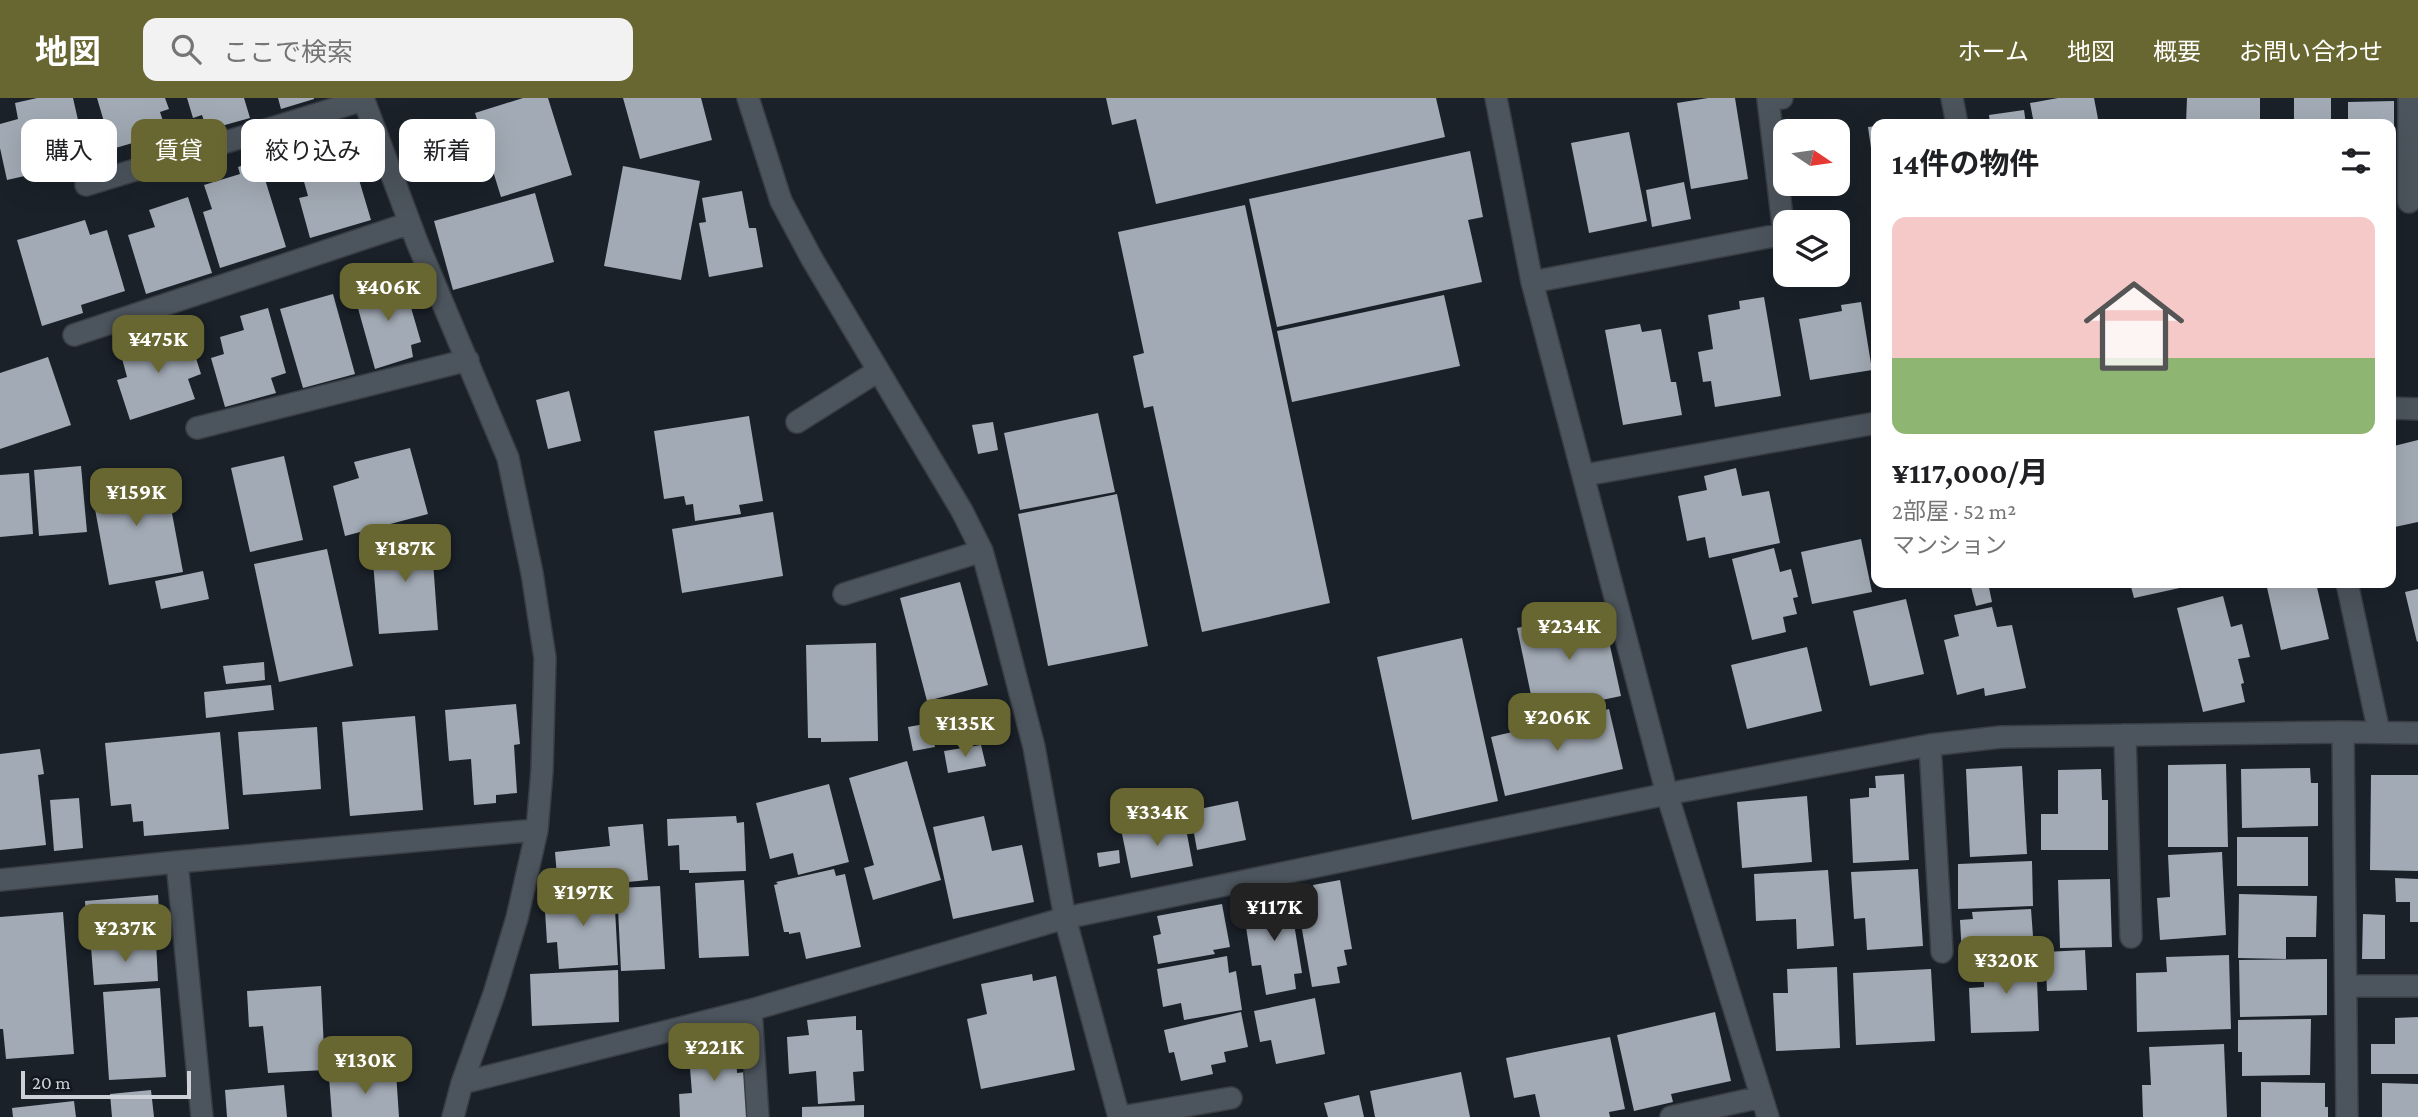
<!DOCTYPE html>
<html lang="ja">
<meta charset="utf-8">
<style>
body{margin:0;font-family:"Crimson Pro","Noto Sans JP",serif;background:#f2f2f2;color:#202124;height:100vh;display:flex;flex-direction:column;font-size:26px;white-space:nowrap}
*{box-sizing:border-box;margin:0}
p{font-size:23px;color:#757577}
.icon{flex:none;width:38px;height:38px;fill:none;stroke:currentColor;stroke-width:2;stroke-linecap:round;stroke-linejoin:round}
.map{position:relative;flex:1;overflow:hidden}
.sheet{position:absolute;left:1871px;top:21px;width:525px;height:469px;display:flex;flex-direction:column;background:#fff;border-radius:14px;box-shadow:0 7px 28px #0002}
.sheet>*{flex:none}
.banner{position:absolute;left:21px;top:21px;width:665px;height:63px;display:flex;gap:14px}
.needle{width:46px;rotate:103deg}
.buttons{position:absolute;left:1773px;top:21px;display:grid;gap:14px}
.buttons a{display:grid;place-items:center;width:77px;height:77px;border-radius:14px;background:#fff;box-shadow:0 7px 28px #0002;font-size:35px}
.scale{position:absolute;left:21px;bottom:18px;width:170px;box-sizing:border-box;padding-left:7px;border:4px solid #cdd1d7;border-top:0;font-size:19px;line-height:24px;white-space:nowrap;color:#cdd1d7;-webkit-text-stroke:5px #11181f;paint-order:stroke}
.price{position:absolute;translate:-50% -60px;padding:0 16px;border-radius:14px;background:#686731;color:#fff;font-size:23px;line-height:46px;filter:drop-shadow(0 2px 4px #0008)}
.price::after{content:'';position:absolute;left:50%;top:42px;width:21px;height:16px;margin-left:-10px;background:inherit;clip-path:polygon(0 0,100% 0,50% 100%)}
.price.selected{background:#222;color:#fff}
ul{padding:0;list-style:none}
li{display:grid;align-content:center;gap:14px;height:371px;padding:0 21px}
li span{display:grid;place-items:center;height:217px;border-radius:14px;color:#555}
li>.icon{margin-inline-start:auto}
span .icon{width:126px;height:126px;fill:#fffc;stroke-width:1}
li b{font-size:30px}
h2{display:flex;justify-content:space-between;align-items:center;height:84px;padding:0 21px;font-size:30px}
.pill{padding:0 24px;border-radius:14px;background:#fff;box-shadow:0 7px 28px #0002;font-size:24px;line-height:63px}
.pill.selected{background:#686731;color:#fff}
header{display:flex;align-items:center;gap:42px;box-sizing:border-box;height:98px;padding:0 35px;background:#686731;color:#fff}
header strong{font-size:33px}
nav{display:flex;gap:38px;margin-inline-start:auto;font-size:24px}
.search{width:490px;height:63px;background:#f2f2f2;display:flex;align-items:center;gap:18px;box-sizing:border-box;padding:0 24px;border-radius:14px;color:#757577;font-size:26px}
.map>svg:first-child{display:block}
.building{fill:#a2aab5}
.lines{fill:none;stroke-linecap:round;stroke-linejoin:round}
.minor-casing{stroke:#393e44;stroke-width:24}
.minor{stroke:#4c545d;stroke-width:21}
</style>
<header>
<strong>地図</strong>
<div class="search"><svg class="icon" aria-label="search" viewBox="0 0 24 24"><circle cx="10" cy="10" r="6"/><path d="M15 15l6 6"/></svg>ここで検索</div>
<nav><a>ホーム</a><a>地図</a><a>概要</a><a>お問い合わせ</a></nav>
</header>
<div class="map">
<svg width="2418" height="1019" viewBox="0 0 2418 1019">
<rect width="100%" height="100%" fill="#1a2129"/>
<!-- building -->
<path class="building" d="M37 0H73L83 44 64 49 69 68 7 82 0 50V26L18 21 15 5Z
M97 0H165L169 11 160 14 167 35 112 51Z
M187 0H244L250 20 207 32 202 17 193 20Z
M278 0H314V1L281 11Z
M523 0H548L572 77 501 99 475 15Z
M623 0H701L712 42 640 61Z
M1106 0H1436L1445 39 1156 106 1136 21 1112 27Z
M1708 0H1735L1748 81 1691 91 1677 5Z
M2058 0H2094L2099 26H2034L2030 5Z
M2187 0H2260V26H2186Z
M2294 0H2331V26H2294Z
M2394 3V69L2390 70V26H2348V4Z
M2024 12 2026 26H1990L1989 17Z
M1911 22 1912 26H1893V25Z
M1876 28V70L1874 71 1868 29Z
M1629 34 1647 123 1589 135 1571 45Z
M328 37 333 53 349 48 371 122 310 140 299 100 308 98 294 48Z
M1470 53 1483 119 1468 122 1482 184 1277 229 1249 101Z
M259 62 286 149 220 170 203 114 212 111 204 87 240 76 238 69Z
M623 68 700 83 681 182 604 168Z
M1684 84 1691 121 1652 129 1646 92Z
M742 93 749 130H756L763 169 709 179 699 125 706 124 702 100Z
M535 95 554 164 453 192 434 123Z
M188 99 212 175 146 196 128 137 155 129 149 112Z
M1245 107 1330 505 1202 534 1153 308 1144 310 1133 258 1144 255 1118 134Z
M85 122 90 137 107 132 125 193 81 207 83 215 42 228 17 142Z
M403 182 421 244 411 247 413 259 375 271 354 196Z
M333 196 355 276 303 290 280 211Z
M1444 197 1460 268 1292 304 1277 233Z
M1764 199 1781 298 1715 309 1711 283 1703 284 1698 254 1713 251 1708 217 1740 211 1739 203Z
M1861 204 1872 272 1810 282 1799 221 1842 213 1841 207Z
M268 210 286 275 271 280 276 295 225 309 211 260 224 256 220 239 244 232 240 218Z
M1640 226 1642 234 1661 231 1671 284H1676L1682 317 1623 327 1605 232Z
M187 232 201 276 188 281 195 301 130 322 117 282 127 279 120 253Z
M48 259 71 327 0 351V275Z
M569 293 581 343 548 351 536 302Z
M1098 315 1115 394 1020 412 1004 335Z
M749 318 763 403 739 407 741 416 695 423 693 406 686 407 684 398 664 401 654 333Z
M993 324 998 352 978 356 972 327Z
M2418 342V424L2390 430V349Z
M410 350 428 416 345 438 333 388 359 380 354 364Z
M284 358 303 442 250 454 231 370Z
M81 368 87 434 39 438 34 372Z
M1736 370 1742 398 1769 393 1780 445 1709 460 1705 439 1687 443 1678 398 1707 392 1704 378Z
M145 373 146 382 165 378 183 474 109 487 90 384Z
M29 375 33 436 0 439V377Z
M1117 396 1148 548 1048 568 1018 416Z
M773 414 783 478 682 495 672 431Z
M431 436 438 532 379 536 371 440Z
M1861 441 1872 494 1812 506 1801 454Z
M1774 450 1780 474 1791 471 1798 499 1793 500 1797 516 1783 519 1786 534 1752 542 1732 461Z
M327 451 353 568 279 584 254 466Z
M203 473 209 501 161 511 155 483Z
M960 484 988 587 927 603 900 500Z
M1970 485H1988L1992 504 1976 508Z
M2130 485H2198V486L2134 500Z
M2266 485H2316L2329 541 2281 552Z
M2418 491V543L2417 544 2405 494Z
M2223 498 2231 529 2242 526 2250 559 2238 561 2244 585 2241 586 2245 604 2203 614 2177 510Z
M1906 501 1924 576 1870 588 1853 513Z
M1992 509 1997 529 2012 527 2026 590 1985 598 1984 590 1957 597 1944 542 1959 538 1954 517Z
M1602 511 1621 598 1535 616 1517 530Z
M1462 540 1498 703 1412 722 1377 559Z
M876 545 878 643 821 644V640H808L806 547Z
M1807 549 1822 613 1747 631 1731 567Z
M264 564 265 582 226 586 223 568Z
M271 587 274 612 206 620 204 594Z
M516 606 520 646 514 647 517 695 496 697V705L474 707 471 661 449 663 445 612Z
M1609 611 1623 671 1505 698 1491 639Z
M415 618 423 712 350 718 342 624Z
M930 625 935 649 913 653 908 629Z
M317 629 321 691 243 697 238 634Z
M220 634 229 731 144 738 143 723 133 724 131 706 111 708 105 645Z
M981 647 986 668 948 675 944 653Z
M40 651 44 676 38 677 46 747 0 752V656Z
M907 663 941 782 873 802 864 770 874 767 849 680Z
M2226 666 2228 749H2168V667Z
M2022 668 2027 756 1970 759 1966 671Z
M2310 670 2311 685H2318V728L2242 730 2241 671Z
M2101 671 2102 702H2108V752H2041V716H2058V672Z
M1904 676 1909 762 1853 765 1850 701 1869 699V690H1876L1875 678Z
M2371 677H2418V773L2370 772Z
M829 686 849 764 798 777 793 755 770 761 756 705Z
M1807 698 1812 764 1742 770 1737 704Z
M79 700 83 750 54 753 50 702Z
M1238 703 1246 742 1197 752 1190 713Z
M736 718 737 725 744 724 746 773 689 775V772H680L679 747 668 748 667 721Z
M984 718 992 753 1022 747 1034 804 953 821 933 729Z
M1184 720 1193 768 1131 780 1121 731Z
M643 726 648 782 558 791 555 754 610 748 608 729Z
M2237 739H2308V788H2237Z
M1119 752 1120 765 1099 769 1097 755Z
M2222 754 2226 837 2160 842 2157 800 2170 799 2168 757Z
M2032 763 2033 808 1958 811V766Z
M834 771 836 778 845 776 861 849 806 861 800 834 789 836V834H784L774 787 778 786 776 784Z
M1918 771 1923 848 1867 852 1865 820 1854 821 1851 774Z
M1828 772 1834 848 1797 851 1796 821 1756 823 1754 776Z
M2395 780 2418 781V824H2410V804H2396Z
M2110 781 2112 849 2060 850 2058 782Z
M744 782 749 858 699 860 695 785Z
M1340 782 1352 851 1344 852 1347 867 1337 869 1340 885 1312 889 1300 820 1318 817 1313 787Z
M660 788 665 871 621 873 617 790Z
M614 792 618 867 559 871 557 844 547 845 544 796Z
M1280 794 1283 808 1291 807 1302 875 1294 876 1296 891 1266 897 1261 867 1252 868 1246 829 1255 828 1250 799Z
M2239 796 2317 798 2316 839H2286V861L2238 860Z
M158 797 161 839 88 844 85 803Z
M1222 806 1230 849 1213 852 1215 856 1158 866 1153 838 1161 836 1157 818Z
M2031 811 2034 852 1962 858 1960 822 1973 821 1972 814Z
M63 814 74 956 6 961 3 931H0V819Z
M2363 816 2385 817V861H2362Z
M156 844 158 883 94 887 91 849Z
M2085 852 2087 892 2047 893 2045 854Z
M2036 856 2039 933 1971 935 1969 890 1984 889 1983 858Z
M2229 857 2231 931 2137 934 2136 875 2167 874 2166 859Z
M1227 858 1229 875 1236 873 1242 912 1184 922 1181 905 1163 909 1157 871Z
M2327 861V917L2240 919 2239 862Z
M1837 869 1840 950 1776 953 1773 895H1788L1787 871Z
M1931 871 1935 943 1856 947 1853 875Z
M618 872 619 924 532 928 530 876Z
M1032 876 1033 883 1056 878 1075 972 981 991 967 921 987 916 981 886Z
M321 888 325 972 268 975 263 928 249 929 247 893Z
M160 890 166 979 109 982 103 894Z
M1315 900 1325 956 1276 966 1271 942 1260 944 1254 913Z
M1241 914 1248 949 1224 954 1226 964 1211 967 1213 976 1181 983 1174 954 1169 955 1164 932Z
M1715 914 1731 983 1671 996 1673 1004 1634 1013 1617 937Z
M856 918V932H862L864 973 853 974 855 1003 818 1006 816 973 789 976 787 939 809 937 807 922Z
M2418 919V976H2371V946H2395V920Z
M2311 921 2310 977 2242 978V954H2238V922Z
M1610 939 1625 1011 1609 1014 1610 1019H1540L1535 996 1514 1000 1506 960Z
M727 942 728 951H736L737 975 745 974 748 1019H680L679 996 692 995 688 945Z
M2224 946 2227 1019H2143L2142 987H2151L2149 949Z
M396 974 399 1019H332L329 979Z
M1461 974 1470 1019H1375L1370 993Z
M2261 984 2325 985V1009H2328V1019H2261Z
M2382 985 2418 986V1019H2382Z
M284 987 287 1019H227L225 992Z
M151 992 154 1019H112L110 996Z
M1359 997 1364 1019H1328L1324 1005Z
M74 1003 76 1019H13L12 1010Z
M864 1007V1019H802V1009Z"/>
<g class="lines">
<defs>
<path id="minor" d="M363 0 417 144 508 360 532 475 545 560 542 673 537 732 517 820 494 896 462 985 453 1019
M748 0 781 103 812 161 962 413 982 453 1000 518 1034 649 1065 820 1119 1019
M1496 0 1532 184 1667 696 1768 1019
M1952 0 1957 26
M86 87 363 2
M2409 104V0
M1532 184 1784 136 1768 1 1782 0
M74 237 410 125
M2390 310 2418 311
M797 324 878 273
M197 330 468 262
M1585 377 1876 325
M2347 485 2379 634
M844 496 982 453
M2343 634 2347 1019
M2125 637 2131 839
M1930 647 1942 854
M177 764 202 1019
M0 782 177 764 537 732
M2346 888H2418
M751 912 758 1019
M462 985 751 912 1065 820 1667 696 1930 647 2001 639 2343 634 2418 635
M1121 1019 1231 1000
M1671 1019 1761 999"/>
</defs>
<!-- minor casing -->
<use href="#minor" class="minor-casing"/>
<!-- minor -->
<use href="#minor" class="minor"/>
</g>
</svg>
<div class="buttons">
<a><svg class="needle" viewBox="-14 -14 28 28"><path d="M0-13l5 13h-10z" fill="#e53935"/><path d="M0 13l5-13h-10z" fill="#757577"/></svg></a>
<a><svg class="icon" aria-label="layers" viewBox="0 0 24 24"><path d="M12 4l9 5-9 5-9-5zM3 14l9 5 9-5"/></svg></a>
</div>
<div class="scale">20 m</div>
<b class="price" style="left:388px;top:225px">¥406K</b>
<b class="price" style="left:158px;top:277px">¥475K</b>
<b class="price" style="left:136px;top:430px">¥159K</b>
<b class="price" style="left:405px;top:486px">¥187K</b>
<b class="price" style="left:1569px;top:564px">¥234K</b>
<b class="price" style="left:1557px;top:655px">¥206K</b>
<b class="price" style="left:965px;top:661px">¥135K</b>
<b class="price" style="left:1157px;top:750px">¥334K</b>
<b class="price" style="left:583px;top:830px">¥197K</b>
<b class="price selected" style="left:1274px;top:845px">¥117K</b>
<b class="price" style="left:125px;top:866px">¥237K</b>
<b class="price" style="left:2006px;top:898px">¥320K</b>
<b class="price" style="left:714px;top:985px">¥221K</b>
<b class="price" style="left:365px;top:998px">¥130K</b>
<div class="banner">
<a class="pill">購入</a>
<a class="pill selected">賃貸</a>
<a class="pill">絞り込み</a>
<a class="pill">新着</a>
</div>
<section class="sheet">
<h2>14件の物件<svg class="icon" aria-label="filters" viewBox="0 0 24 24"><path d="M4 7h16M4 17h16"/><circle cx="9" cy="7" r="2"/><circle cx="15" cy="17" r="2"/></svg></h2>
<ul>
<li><span style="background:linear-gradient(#f6c9c9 65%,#8fb573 0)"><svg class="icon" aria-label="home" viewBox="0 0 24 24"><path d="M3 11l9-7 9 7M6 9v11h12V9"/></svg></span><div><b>¥117,000/月</b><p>2部屋 · 52 m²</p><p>マンション</p></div></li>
</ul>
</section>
</div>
